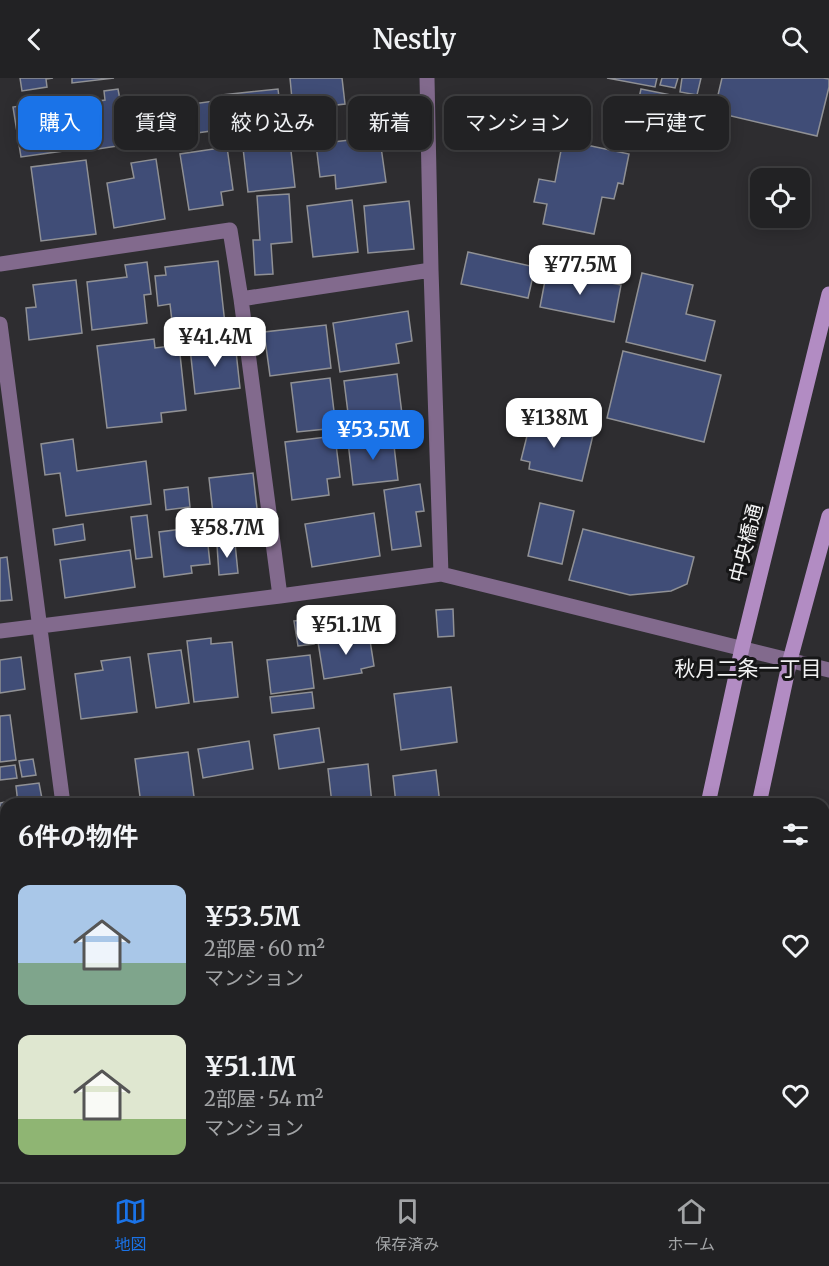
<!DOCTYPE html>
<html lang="ja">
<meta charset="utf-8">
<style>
body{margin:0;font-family:Merriweather,"Noto Sans JP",serif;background:#2e2f31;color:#f1f3f6;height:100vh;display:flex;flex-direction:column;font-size:22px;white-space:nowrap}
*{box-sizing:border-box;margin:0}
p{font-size:20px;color:#a2a4a6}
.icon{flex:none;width:33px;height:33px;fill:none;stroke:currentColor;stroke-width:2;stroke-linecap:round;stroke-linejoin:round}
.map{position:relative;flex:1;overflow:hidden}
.drawer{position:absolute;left:0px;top:720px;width:830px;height:384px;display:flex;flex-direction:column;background:#222224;border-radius:18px 18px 0 0;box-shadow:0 3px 15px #0003,0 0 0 2px #3f3f41}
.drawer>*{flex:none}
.hud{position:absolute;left:18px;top:18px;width:794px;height:54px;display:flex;gap:12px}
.fabs{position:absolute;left:750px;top:90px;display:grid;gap:12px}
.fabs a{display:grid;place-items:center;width:60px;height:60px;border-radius:12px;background:#222224;box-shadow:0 3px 15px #0003,0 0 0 2px #3f3f41;font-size:30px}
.price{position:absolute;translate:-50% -51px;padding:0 14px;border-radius:12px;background:#fff;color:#222;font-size:20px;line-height:39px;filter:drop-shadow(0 2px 3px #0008)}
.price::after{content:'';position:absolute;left:50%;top:36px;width:18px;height:14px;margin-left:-9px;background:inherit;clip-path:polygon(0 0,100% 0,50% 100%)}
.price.on{background:#1a73e8;color:#fff}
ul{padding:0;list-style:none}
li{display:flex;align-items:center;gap:18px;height:150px;padding:0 18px}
li span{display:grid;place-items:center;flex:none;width:168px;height:120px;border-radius:12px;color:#555}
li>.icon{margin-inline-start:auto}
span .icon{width:72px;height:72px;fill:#fffc;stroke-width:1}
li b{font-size:26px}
h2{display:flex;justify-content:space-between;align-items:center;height:72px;padding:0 18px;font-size:26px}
.chip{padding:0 21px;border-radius:12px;background:#222224;box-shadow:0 3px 15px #0003,0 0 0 2px #3f3f41;font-size:21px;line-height:54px}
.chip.on{background:#1a73e8;color:#fff}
header{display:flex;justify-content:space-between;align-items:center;height:78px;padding:0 18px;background:#222224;font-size:27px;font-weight:600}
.menu{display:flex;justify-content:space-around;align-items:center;height:84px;border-top:2px solid #3f3f41;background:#222224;font-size:16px;color:#a2a4a6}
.menu a{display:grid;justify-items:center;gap:3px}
.menu .on{color:#1a73e8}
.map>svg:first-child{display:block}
.building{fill:#404d77;stroke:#909195;stroke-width:1.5}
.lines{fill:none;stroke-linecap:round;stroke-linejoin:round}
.street{stroke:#826a8d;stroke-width:15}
.secondary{stroke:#b28cc3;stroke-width:15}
.labels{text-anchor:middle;stroke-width:6;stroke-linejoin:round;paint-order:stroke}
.street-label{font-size:20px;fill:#f2f2f3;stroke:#161617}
.neighbourhood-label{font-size:21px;fill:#f2f2f3;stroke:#161617}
</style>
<header><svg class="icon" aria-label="back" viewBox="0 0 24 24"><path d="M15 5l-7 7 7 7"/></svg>Nestly<svg class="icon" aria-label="search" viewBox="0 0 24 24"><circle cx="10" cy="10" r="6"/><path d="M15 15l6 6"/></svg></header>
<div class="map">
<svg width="829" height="1104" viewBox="0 0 829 1104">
<rect width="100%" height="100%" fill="#2e2d30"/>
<!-- building -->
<path class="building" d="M20 0H53L46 1 47 9 22 13Z
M72 0H114L72 5Z
M290 0H342L345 26 293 32Z
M607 0H657L655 9Z
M662 0H678L675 10 660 7Z
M682 0H701L697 17 680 14Z
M722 0H823L829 1V9L817 58 714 34Z
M118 11 121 27 137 24 143 64 85 73 78 26 105 22 104 13Z
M278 11 283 51 227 57 222 17Z
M641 11 701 23 691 70 673 67 675 61 632 52Z
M64 21 70 63 61 64 63 73 21 79 13 29Z
M214 23 218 52 168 59 164 30Z
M406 39 409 69 384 72 382 53 365 55 364 43Z
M289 55 295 109 248 114 242 61Z
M358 61 360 72 381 69 386 104 336 111 335 97 320 99 316 66Z
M563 62 629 76 623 106 618 105 614 121 602 119 594 156 543 146 547 126 534 124 539 101 555 104Z
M227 69 233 112 221 114 223 127 189 132 180 76Z
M156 81 165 141 114 150 107 105 134 100 131 85Z
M86 82 96 156 41 163 31 89Z
M289 116 292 164 271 166 273 196 255 197 253 162H260L257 118Z
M352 122 358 174 313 179 307 128Z
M409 123 414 171 368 175 364 128Z
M468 174 535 189 528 220 461 206Z
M218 183 225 246 173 252 170 226 158 228 155 198 166 197 165 189Z
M147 184 151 216 144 217 147 245 92 252 87 204 127 199 125 187Z
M547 192 621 207 614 244 540 229Z
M642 195 693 207 686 236 715 243 705 283 626 264Z
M76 202 82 255 29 262 26 230 36 229 33 207Z
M408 233 412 263 396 266 399 285 340 294 333 245Z
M326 247 331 290 270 298 264 254Z
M154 261 155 270 179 267 186 332 161 335 162 344 107 350 97 268Z
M235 264 240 310 195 316 190 270Z
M623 273 721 297 704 364 607 340Z
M397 296 403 344 350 351 344 303Z
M330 300 336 350 297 354 291 305Z
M513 339 593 357 582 403 529 391 530 384 521 382 527 358 509 353Z
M335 358 340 399 327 401 329 417 292 422 285 364Z
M393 359 398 402 353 407 348 364Z
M73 361 77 393 146 383 151 426 66 438 60 395 45 397 41 366Z
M253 395 260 457 216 462 209 400Z
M420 406 424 433 416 434 421 468 392 472 384 412Z
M188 409 190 429 166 432 164 412Z
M540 425 574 433 562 486 528 478Z
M374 435 380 478 312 489 305 446Z
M147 437 152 479 136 481 131 439Z
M83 446 85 462 55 467 53 451Z
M206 448 210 486 191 488 192 495 164 499 159 454Z
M583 451 694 479 687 506 671 513 630 517 569 502Z
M235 465 238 495 219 497 217 467Z
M130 472 135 509 65 520 60 482Z
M7 479 12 522 0 523V480Z
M357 530 361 546 323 553 320 537Z
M453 531 454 558 438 559 436 532Z
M311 541 314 566 298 568 294 543Z
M369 556 374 588 361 591 362 595 324 601 318 564Z
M211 560V566L232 564 238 619 194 624 187 563Z
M181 572 189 625 156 630 148 576Z
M310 577 314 610 271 616 267 582Z
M21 579 25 611 0 615V582Z
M130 579 137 634 81 641 75 596 103 592 101 583Z
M451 609 457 664 401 672 394 616Z
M312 614 314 630 272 635 270 619Z
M10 637 16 682 0 684V638Z
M319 650 324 684 279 691 274 657Z
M249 663 253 691 203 700 198 671Z
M188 674 195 726H141L135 681Z
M33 681 36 697 22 699 19 683Z
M368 686 372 726H332L328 691Z
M15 687 17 700 0 702V689Z
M436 692 440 726H396L393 698Z
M39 705 43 726H18L16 708Z
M11 723V726H6V767L0 768V725Z
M824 754 829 755V817L824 815Z
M6 774V818L0 819V775Z
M824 827 829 829V883L824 881Z
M6 857V896L0 897V858Z
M6 938V980H5L0 939Z
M824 951 829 952V1061L824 1059Z
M21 1098H76L77 1104H22Z"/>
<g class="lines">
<!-- street -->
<path class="street" d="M427 0 431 192 441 496
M0 186 230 152 241 221
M0 246 63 726
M280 518 241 221 431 192
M0 553 280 518 441 496 829 592
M824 1094 829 1096
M117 1098V1104
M350 1104 392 1098"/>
<!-- secondary -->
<path class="secondary" d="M708 726 742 570 829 216
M759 726 790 582 829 438
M652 1098V1104
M704 1104 705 1098"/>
</g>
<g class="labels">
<!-- street labels -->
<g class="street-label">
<text transform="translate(746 465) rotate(-76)" y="7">中央橋通</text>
</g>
<!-- neighbourhood labels -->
<g class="neighbourhood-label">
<text x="748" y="598">秋月二条一丁目</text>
</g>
</g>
</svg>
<div class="fabs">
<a><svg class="icon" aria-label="locate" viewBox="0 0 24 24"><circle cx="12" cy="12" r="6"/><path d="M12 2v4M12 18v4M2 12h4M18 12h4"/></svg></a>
</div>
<b class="price" style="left:580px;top:218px">¥77.5M</b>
<b class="price" style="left:215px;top:290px">¥41.4M</b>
<b class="price" style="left:554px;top:371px">¥138M</b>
<b class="price on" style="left:373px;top:383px">¥53.5M</b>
<b class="price" style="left:227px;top:481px">¥58.7M</b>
<b class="price" style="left:346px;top:578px">¥51.1M</b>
<div class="hud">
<a class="chip on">購入</a>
<a class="chip">賃貸</a>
<a class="chip">絞り込み</a>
<a class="chip">新着</a>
<a class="chip">マンション</a>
<a class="chip">一戸建て</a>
</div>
<section class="drawer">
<h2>6件の物件<svg class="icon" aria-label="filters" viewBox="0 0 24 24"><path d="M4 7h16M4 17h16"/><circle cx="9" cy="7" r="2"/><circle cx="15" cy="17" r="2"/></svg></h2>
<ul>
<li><span style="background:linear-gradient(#a9c7e8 65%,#7fa58c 0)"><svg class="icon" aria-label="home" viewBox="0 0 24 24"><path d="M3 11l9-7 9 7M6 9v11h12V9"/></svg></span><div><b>¥53.5M</b><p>2部屋 · 60 m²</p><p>マンション</p></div><svg class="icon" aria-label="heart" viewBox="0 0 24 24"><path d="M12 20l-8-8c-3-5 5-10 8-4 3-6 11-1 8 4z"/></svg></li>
<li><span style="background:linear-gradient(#dfe7d0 70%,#8fb573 0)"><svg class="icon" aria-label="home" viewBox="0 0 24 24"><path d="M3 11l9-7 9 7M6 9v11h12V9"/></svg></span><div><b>¥51.1M</b><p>2部屋 · 54 m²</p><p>マンション</p></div><svg class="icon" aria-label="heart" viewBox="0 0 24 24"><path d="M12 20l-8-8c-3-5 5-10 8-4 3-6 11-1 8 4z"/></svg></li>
</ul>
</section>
</div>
<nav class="menu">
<a class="on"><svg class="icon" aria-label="map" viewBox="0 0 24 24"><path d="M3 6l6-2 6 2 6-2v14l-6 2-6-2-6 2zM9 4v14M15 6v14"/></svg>地図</a>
<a><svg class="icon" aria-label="saved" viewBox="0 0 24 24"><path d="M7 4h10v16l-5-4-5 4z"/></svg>保存済み</a>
<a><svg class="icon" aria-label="home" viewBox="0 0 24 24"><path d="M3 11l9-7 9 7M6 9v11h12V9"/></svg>ホーム</a>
</nav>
